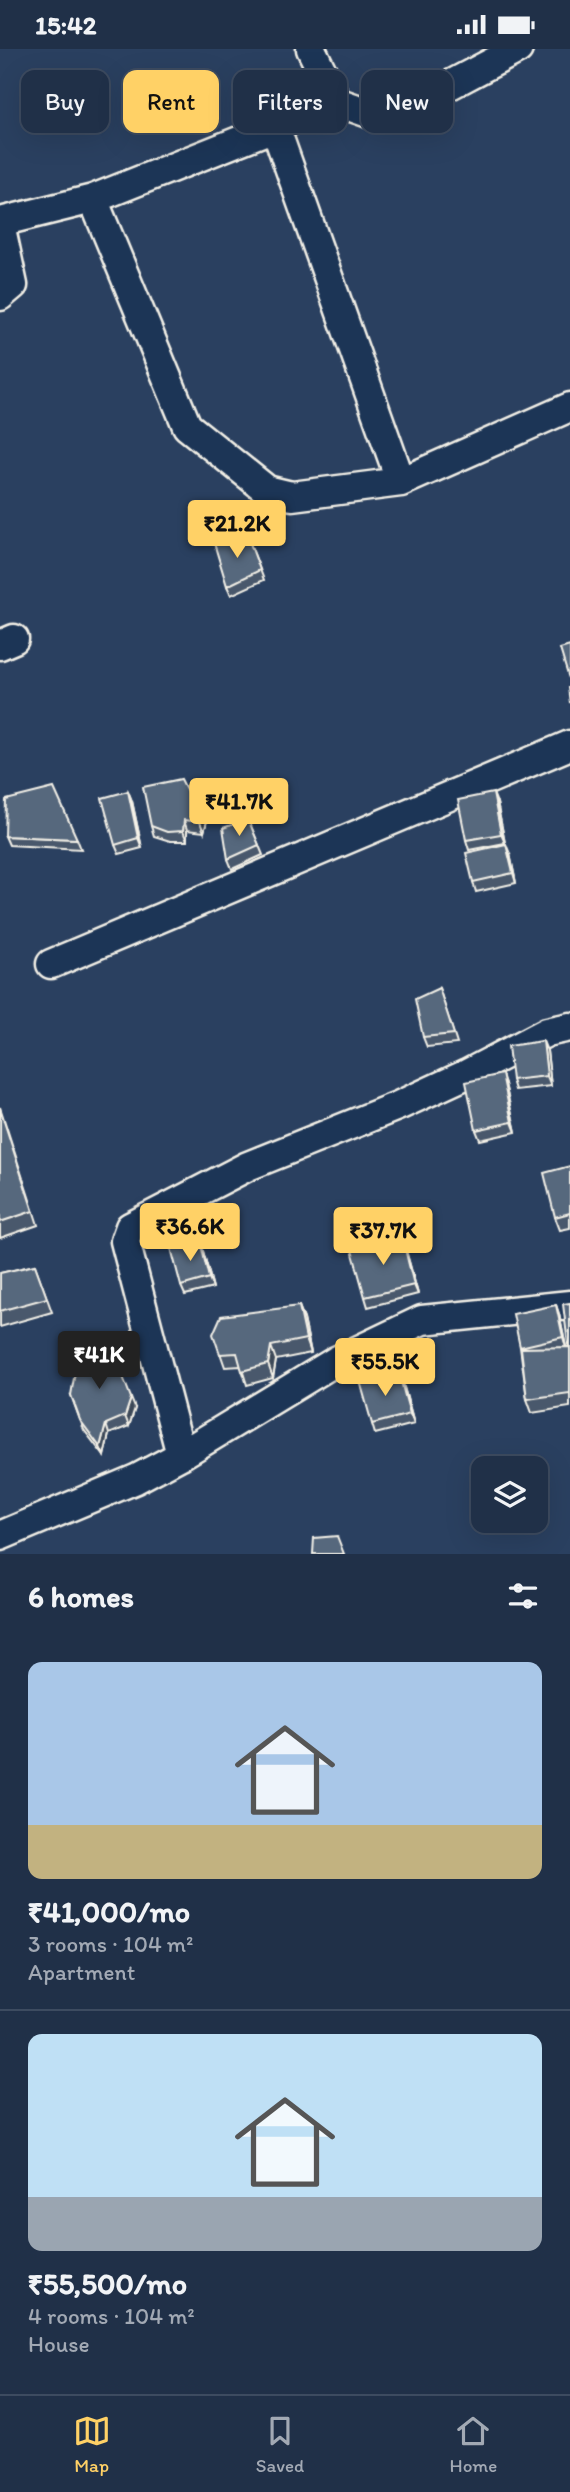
<!DOCTYPE html>
<meta charset="utf-8">
<style>
body{margin:0;font-family:Itim,sans-serif;background:#28384f;color:#f1f3f6;height:100vh;display:flex;flex-direction:column;font-size:26px;white-space:nowrap}
*{box-sizing:border-box;margin:0}
p{font-size:23px;color:#a2a9b4}
.icon{flex:none;width:38px;height:38px;fill:none;stroke:currentColor;stroke-width:2;stroke-linecap:round;stroke-linejoin:round}
.map{position:relative;height:1505px;overflow:hidden}
.panel{display:flex;flex-direction:column;background:#203048;flex:1}
.panel>*{flex:none}
.top-card{position:absolute;left:21px;top:21px;width:528px;height:63px;display:flex;gap:14px}
.tools{position:absolute;left:471px;top:1407px;display:grid;gap:14px}
.tools a{display:grid;place-items:center;width:77px;height:77px;border-radius:14px;background:#203048;box-shadow:0 7px 28px #0002,0 0 0 2px #3d4b60;font-size:35px}
.price{position:absolute;translate:-50% -60px;padding:0 16px;border-radius:7px;background:#ffd166;color:#111;font-size:23px;line-height:46px;filter:drop-shadow(0 2px 4px #0008)}
.price::after{content:'';position:absolute;left:50%;top:42px;width:21px;height:16px;margin-left:-10px;background:inherit;clip-path:polygon(0 0,100% 0,50% 100%)}
.price.active{background:#222;color:#fff}
ul{padding:0;list-style:none}
li{display:grid;align-content:center;gap:14px;height:371px;padding:0 28px}
li+li{border-top:2px solid #3d4b60}
li span{display:grid;place-items:center;height:217px;border-radius:14px;color:#555}
li>.icon{margin-inline-start:auto}
span .icon{width:126px;height:126px;fill:#fffc;stroke-width:1}
li b{font-size:30px}
h2{display:flex;justify-content:space-between;align-items:center;height:84px;padding:0 28px;font-size:30px}
.pill{padding:0 24px;border-radius:14px;background:#203048;box-shadow:0 7px 28px #0002,0 0 0 2px #3d4b60;font-size:24px;line-height:63px}
.pill.active{background:#ffd166;color:#111}
.status{display:flex;justify-content:space-between;align-items:center;height:49px;padding:0 35px;background:#203048;direction:ltr}
.status svg{height:19px;fill:currentColor}
.tabs{display:flex;justify-content:space-around;align-items:center;height:98px;border-top:2px solid #3d4b60;background:#203048;font-size:19px;color:#a2a9b4}
.tabs a{display:grid;justify-items:center;gap:4px}
.tabs .active{color:#ffd166}
.map>svg:first-child{display:block}
.lines{fill:none;stroke-linecap:round;stroke-linejoin:round}
.street-casing{stroke:#f4f1e8;stroke-width:33}
.street{stroke:#1d3557;stroke-width:28}
.wall{fill:#4a596c;stroke:#f4f1e8;stroke-width:2}
.shaded-wall{fill:#3c4858;stroke:#f4f1e8;stroke-width:2}
.building{fill:#56677d;stroke:#f4f1e8;stroke-width:2}
</style>
<div class="status"><b>15:42</b><svg viewBox="0 0 49 12"><path d="M0 12V9h3v3zM5 12V6h3v6zM10 12V3h3v9zM15 12V0h3v12zM26 1h20v11H26zM47 4h2v5h-2z"/></svg></div>
<div class="map">
<svg width="570" height="1505" viewBox="0 0 570 1505">
<rect width="100%" height="100%" fill="#2a4060"/>
<filter id="ink" filterUnits="userSpaceOnUse"><feTurbulence type="fractalNoise" baseFrequency=".0143" numOctaves="2"/><feDisplacementMap in="SourceGraphic" scale="14" xChannelSelector="R" yChannelSelector="G"/><feConvolveMatrix kernelMatrix="1 2 1 2 8 2 1 2 1" color-interpolation-filters="sRGB"/></filter>
<g filter="url(#ink)">
<g class="lines">
<defs>
<path id="street" d="M311 0 337 53
M275 78 401 433
M93 150 187 377 267 441 292 447 401 433 570 358
M0 173 93 150 337 53 380 68 431 46 518 0
M0 175 13 236 0 247
M0 596 14 590
M51 915 570 696
M181 1406 125 1192 130 1178 248 1117 400 1056 467 1025 547 983 570 978
M0 1487 136 1430 181 1406 336 1312 422 1271 570 1256"/>
</defs>
<!-- street casing -->
<use href="#street" class="street-casing"/>
<!-- street -->
<use href="#street" class="street"/>
</g>
<!-- wall -->
<path class="wall" d="M248 489 264 531 231 546 227 537Z
M128 742 132 752 142 799 119 805 115 796Z
M188 744 208 768 204 783 187 781V792H170L154 787 151 777Z
M497 754 505 794 469 801 466 791Z
M248 770 263 806 232 820 228 810Z
M5 787 77 790 81 800 9 796Z
M510 805 516 834 476 843 473 833Z
M439 939 457 995 427 998 423 988Z
M547 1002 551 1037 515 1041 512 1031Z
M505 1035 516 1083 480 1091 476 1081Z
M0 1058 38 1176 0 1189Z
M570 1117V1179L560 1181 555 1168Z
M405 1198 418 1245 368 1258 365 1248Z
M203 1202 213 1239 185 1246 181 1237Z
M35 1216 52 1263 0 1278V1224Z
M570 1254V1358L532 1364 527 1350 520 1298 556 1256 559 1265 566 1298H569L568 1295Z
M299 1257 304 1270 311 1304 276 1311 273 1329 247 1336 241 1317 225 1318 218 1298Z
M402 1331 414 1375 375 1385 372 1375Z
M71 1346 135 1359 129 1377 109 1385 104 1407 84 1381Z"/>
<!-- shaded-wall -->
<path class="shaded-wall" d="M199 741 208 768 204 783 200 773Z
M128 742 132 752 142 799 138 789Z
M493 744 497 754 505 794 501 785Z
M184 771 187 781V792L183 782Z
M506 795 510 805 516 834 513 824Z
M543 992 547 1002 551 1037 547 1027Z
M502 1025 505 1035 516 1083 512 1073Z
M402 1188 405 1198 418 1245 414 1236Z
M200 1192 203 1202 213 1239 209 1229Z
M556 1256 559 1265 566 1298 563 1288Z
M299 1257 304 1270 311 1304 306 1290Z
M271 1297 276 1311 273 1329 268 1315Z
M398 1322 402 1331 414 1375 410 1365Z
M131 1349 135 1359 129 1377 125 1367Z
M106 1375 109 1385 104 1407 100 1398Z"/>
<!-- building -->
<path class="building" d="M248 489 260 521 227 537 214 494Z
M570 597V633L560 600Z
M568 639H570V654Z
M181 730 188 744 199 741 204 758 200 773 184 771 183 782 167 783 151 777 143 738Z
M54 739 77 790 5 787 6 751Z
M128 742 138 789 115 796 102 749Z
M493 744 501 785 466 791 458 751Z
M248 770 259 796 228 810 223 779Z
M506 795 513 824 473 833 466 804Z
M439 939 454 985 423 988 415 950Z
M543 992 547 1027 512 1031 508 997Z
M502 1025 512 1073 476 1081 466 1033Z
M0 1060 33 1162 0 1173Z
M570 1117V1164L555 1168 544 1124Z
M402 1188 414 1236 365 1248 352 1201Z
M200 1192 209 1229 181 1237 171 1199Z
M35 1216 47 1249 0 1262V1224Z
M570 1254V1294L568 1295 563 1255Z
M556 1256 563 1288 520 1298 513 1265Z
M299 1257 306 1290 271 1297 268 1315 242 1322 237 1304 220 1305 213 1285 221 1267Z
M94 1294 119 1317 131 1349 125 1367 106 1375 100 1398 80 1371 71 1346 78 1306Z
M570 1298V1344L527 1350 521 1299Z
M398 1322 410 1365 372 1375 360 1332Z
M337 1487 344 1505H313L314 1489Z"/>
</g>
</svg>
<div class="tools">
<a><svg class="icon" aria-label="layers" viewBox="0 0 24 24"><path d="M12 4l9 5-9 5-9-5zM3 14l9 5 9-5"/></svg></a>
</div>
<b class="price" style="left:237px;top:511px">₹21.2K</b>
<b class="price" style="left:239px;top:789px">₹41.7K</b>
<b class="price" style="left:190px;top:1214px">₹36.6K</b>
<b class="price" style="left:383px;top:1218px">₹37.7K</b>
<b class="price active" style="left:99px;top:1342px">₹41K</b>
<b class="price" style="left:385px;top:1349px">₹55.5K</b>
<div class="top-card">
<a class="pill">Buy</a>
<a class="pill active">Rent</a>
<a class="pill">Filters</a>
<a class="pill">New</a>
</div>
</div>
<section class="panel">
<h2>6 homes<svg class="icon" aria-label="filters" viewBox="0 0 24 24"><path d="M4 7h16M4 17h16"/><circle cx="9" cy="7" r="2"/><circle cx="15" cy="17" r="2"/></svg></h2>
<ul>
<li><span style="background:linear-gradient(#a9c7e8 75%,#c2b280 0)"><svg class="icon" aria-label="home" viewBox="0 0 24 24"><path d="M3 11l9-7 9 7M6 9v11h12V9"/></svg></span><div><b>₹41,000/mo</b><p>3 rooms · 104 m²</p><p>Apartment</p></div></li>
<li><span style="background:linear-gradient(#bfe0f5 75%,#9aa5b1 0)"><svg class="icon" aria-label="home" viewBox="0 0 24 24"><path d="M3 11l9-7 9 7M6 9v11h12V9"/></svg></span><div><b>₹55,500/mo</b><p>4 rooms · 104 m²</p><p>House</p></div></li>
</ul>
</section>
<nav class="tabs">
<a class="active"><svg class="icon" aria-label="map" viewBox="0 0 24 24"><path d="M3 6l6-2 6 2 6-2v14l-6 2-6-2-6 2zM9 4v14M15 6v14"/></svg>Map</a>
<a><svg class="icon" aria-label="saved" viewBox="0 0 24 24"><path d="M7 4h10v16l-5-4-5 4z"/></svg>Saved</a>
<a><svg class="icon" aria-label="home" viewBox="0 0 24 24"><path d="M3 11l9-7 9 7M6 9v11h12V9"/></svg>Home</a>
</nav>
